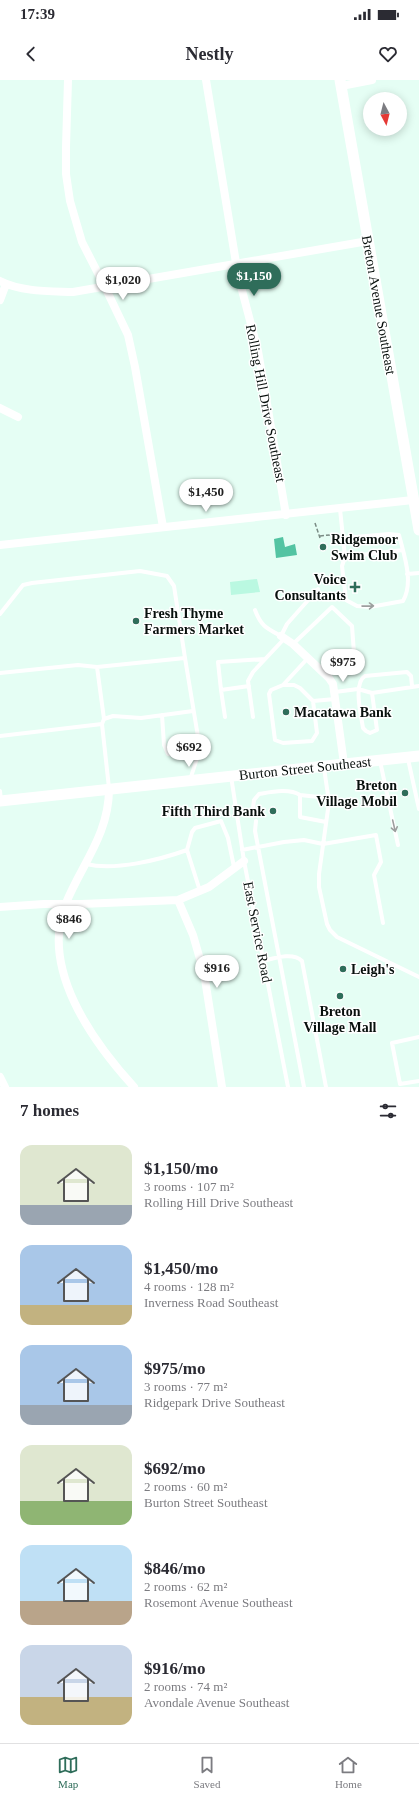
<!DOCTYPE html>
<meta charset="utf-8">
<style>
body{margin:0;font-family:Georgia,serif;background:#f7f7f7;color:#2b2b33;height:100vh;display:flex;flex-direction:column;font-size:15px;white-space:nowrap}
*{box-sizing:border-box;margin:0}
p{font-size:13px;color:#7c7c81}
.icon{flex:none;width:22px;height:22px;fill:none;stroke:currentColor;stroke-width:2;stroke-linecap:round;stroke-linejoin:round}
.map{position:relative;height:1007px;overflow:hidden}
.details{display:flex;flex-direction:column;background:#fff;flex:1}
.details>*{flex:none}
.needle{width:26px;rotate:173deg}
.controls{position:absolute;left:363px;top:12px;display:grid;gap:8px}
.controls a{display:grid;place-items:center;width:44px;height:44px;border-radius:50%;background:#fff;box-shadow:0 2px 10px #0003;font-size:20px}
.price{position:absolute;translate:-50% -34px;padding:0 9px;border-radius:14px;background:#fff;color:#222;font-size:13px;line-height:26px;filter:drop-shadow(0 1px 2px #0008)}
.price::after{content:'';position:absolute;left:50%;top:24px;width:12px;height:9px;margin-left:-6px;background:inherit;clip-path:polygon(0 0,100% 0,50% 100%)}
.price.current{background:#2f6d5a;color:#fff}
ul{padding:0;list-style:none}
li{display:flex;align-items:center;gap:12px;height:100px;padding:0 20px}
li span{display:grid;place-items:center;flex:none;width:112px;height:80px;border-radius:12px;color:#555}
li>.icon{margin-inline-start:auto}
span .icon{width:48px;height:48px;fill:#fffc;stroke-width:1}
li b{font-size:17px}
h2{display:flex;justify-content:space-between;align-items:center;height:48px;padding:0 20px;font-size:17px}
.status{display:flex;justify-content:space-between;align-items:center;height:28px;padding:0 20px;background:#fff;direction:ltr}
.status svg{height:11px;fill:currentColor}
header{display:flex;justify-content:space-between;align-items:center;height:52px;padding:0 20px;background:#fff;font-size:18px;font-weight:600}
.tabs{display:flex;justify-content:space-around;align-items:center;height:56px;border-top:1px solid #e1e1e2;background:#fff;font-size:11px;color:#7c7c81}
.tabs a{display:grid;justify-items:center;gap:2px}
.tabs .current{color:#2f6d5a}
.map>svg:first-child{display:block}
.green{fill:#baf8e1}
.water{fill:#53c4a2}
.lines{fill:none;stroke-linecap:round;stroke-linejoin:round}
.path{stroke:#7a8b84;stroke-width:1.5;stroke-dasharray:4 2;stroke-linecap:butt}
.lane{stroke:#fff;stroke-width:4}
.street{stroke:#fff;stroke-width:8}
.secondary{stroke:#fff;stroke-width:11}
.oneway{stroke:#9c9f9e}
.poi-dot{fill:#2f6d5a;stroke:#fff;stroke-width:1.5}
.labels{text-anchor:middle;stroke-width:3;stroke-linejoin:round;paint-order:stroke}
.street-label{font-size:14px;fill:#08100d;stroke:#fff}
.poi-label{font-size:14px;font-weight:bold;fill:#08100d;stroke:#fff;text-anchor:start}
</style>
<div class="status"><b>17:39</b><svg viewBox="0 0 49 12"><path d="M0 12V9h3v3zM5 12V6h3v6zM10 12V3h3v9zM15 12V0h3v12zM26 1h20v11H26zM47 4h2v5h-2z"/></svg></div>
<header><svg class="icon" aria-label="back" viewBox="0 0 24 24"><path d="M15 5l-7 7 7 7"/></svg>Nestly<svg class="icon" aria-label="heart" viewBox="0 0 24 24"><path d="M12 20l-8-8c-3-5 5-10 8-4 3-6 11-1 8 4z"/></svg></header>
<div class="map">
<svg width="419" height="1007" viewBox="0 0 419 1007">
<rect width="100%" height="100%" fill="#e5fef4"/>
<!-- green -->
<path class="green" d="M257 499 260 512 231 515 230 502Z"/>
<!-- water -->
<path class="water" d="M283 457 285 467 295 464 297 475 276 478 274 459Z"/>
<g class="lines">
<!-- path -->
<path class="path" d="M315 443 320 458
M320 456 338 454"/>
<!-- lane -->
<path class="lane" d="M340 429 345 477 342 486 346 520 357 526 370 527 403 521C414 502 404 475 399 455L389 454 344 458
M345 477 403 470
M407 494 419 493
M255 530C261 546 266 548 281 556L287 544 318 509
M0 534 23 505 32 503 140 491 167 496 174 506 185 578
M293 564 332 527 352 546 354 573
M0 593 78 585 97 587
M283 605H294L300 608 313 621 317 653 312 661 283 663 275 660 269 614 271 610Z
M283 605 308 578
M221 610 218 582 265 579
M335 612 358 609 372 613 419 606
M372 613 377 650 370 653 366 651 363 648C361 635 353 603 365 596L407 592 411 596 412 606
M313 621 335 619
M162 635 164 665 168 674 180 675 200 669
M225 637 221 610 249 606
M253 637 248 601 253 592 284 559
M104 639 113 636 141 638 193 631
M0 656 102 644
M408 679 419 729
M380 681 398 765
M324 688 329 722 319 794V807L327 844 330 850 337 857 419 897
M231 696 244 781 288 1007
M109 708 102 644 104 639 97 587 185 578 200 669 190 700
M0 711 1 720
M253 728 254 720 259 714C271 712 289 708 300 715
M256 741 255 751 304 1007
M326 742 300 737V715L328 718
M187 770 200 811
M242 770 284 762 304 760 323 764 376 755 381 782 374 795 383 843
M86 784C115 791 159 780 187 770L192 752 195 748 221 741 228 758 234 787
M263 881C275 878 293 872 302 881L326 1007
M419 957 392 963 400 1004 419 1001"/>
<!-- street -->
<path class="street" d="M68 0 66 67V94L70 121 82 162 105 207 128 255 135 287 163 447
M206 0 238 195 258 271 286 435
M341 6 372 0
M0 201C22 212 49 211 73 212L368 161
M0 220 6 204
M0 328 18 337
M0 465 413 420
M281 556 293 564 329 598 333 604 344 684
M109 709C109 754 82 784 66 823 39 888 93 962 134 1007
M178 820 193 855 204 893 222 1007
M0 827 44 824H81L178 820 209 807 244 781
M0 997 5 1007"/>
<!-- secondary -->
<path class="secondary" d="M340 0 419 450
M0 721 419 676"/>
</g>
<!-- one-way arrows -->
<defs><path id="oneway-shaft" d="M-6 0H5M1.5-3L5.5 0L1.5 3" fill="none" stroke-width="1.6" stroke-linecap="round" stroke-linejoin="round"/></defs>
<g class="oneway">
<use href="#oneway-shaft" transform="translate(368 526) rotate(-1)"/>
<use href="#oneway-shaft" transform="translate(394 746) rotate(77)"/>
</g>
<!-- markers -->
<g class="poi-dot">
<circle cx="323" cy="467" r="4"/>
<path d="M353 501h4v4h4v4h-4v4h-4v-4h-4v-4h4z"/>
<circle cx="136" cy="541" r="4"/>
<circle cx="286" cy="632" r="4"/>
<circle cx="405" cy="713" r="4"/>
<circle cx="273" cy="731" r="4"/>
<circle cx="343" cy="889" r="4"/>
<circle cx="340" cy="916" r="4"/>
</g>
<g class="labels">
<!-- street labels -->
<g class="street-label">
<text transform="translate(379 225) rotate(80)" y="5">Breton Avenue Southeast</text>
<text transform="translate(266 323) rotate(79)" y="5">Rolling Hill Drive Southeast</text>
<text transform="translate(305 688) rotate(-6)" y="5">Burton Street Southeast</text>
<text transform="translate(258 852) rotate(79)" y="5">East Service Road</text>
</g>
<!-- poi labels -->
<g class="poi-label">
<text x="331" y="464">Ridgemoor<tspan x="331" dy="16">Swim Club</tspan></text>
<text x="346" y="504" text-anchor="end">Voice<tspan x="346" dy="16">Consultants</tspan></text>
<text x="144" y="538">Fresh Thyme<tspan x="144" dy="16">Farmers Market</tspan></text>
<text x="294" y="637">Macatawa Bank</text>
<text x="397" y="710" text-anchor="end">Breton<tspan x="397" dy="16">Village Mobil</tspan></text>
<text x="265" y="736" text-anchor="end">Fifth Third Bank</text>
<text x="351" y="894">Leigh's</text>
<text x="340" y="936" text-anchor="middle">Breton<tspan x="340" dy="16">Village Mall</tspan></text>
</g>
</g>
</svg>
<div class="controls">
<a><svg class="needle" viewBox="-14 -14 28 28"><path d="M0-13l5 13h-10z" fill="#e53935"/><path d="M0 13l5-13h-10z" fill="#7c7c81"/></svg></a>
</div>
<b class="price current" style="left:254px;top:217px">$1,150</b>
<b class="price" style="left:123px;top:221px">$1,020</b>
<b class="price" style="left:206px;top:433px">$1,450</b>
<b class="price" style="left:343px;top:603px">$975</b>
<b class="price" style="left:189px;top:688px">$692</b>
<b class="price" style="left:69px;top:860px">$846</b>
<b class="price" style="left:217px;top:909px">$916</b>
</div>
<section class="details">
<h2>7 homes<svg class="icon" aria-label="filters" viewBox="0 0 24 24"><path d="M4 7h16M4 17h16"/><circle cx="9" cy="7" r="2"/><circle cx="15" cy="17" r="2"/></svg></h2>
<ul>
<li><span style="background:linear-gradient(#dfe7d0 75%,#9aa5b1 0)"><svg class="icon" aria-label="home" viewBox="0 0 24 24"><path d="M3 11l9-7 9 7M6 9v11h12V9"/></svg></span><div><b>$1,150/mo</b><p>3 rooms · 107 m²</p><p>Rolling Hill Drive Southeast</p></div></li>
<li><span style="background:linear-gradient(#a9c7e8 75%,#c2b280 0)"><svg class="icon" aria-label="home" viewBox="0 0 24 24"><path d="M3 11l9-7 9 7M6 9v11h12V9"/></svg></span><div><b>$1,450/mo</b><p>4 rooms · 128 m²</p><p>Inverness Road Southeast</p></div></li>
<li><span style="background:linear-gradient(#a9c7e8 75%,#9aa5b1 0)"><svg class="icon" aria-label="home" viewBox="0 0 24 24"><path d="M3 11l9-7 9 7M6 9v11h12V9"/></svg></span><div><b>$975/mo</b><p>3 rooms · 77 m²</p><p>Ridgepark Drive Southeast</p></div></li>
<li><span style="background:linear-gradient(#dfe7d0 70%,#8fb573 0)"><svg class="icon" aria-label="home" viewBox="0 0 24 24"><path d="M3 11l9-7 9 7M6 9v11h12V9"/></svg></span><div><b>$692/mo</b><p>2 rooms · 60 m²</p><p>Burton Street Southeast</p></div></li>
<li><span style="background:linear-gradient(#bfe0f5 70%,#b9a48a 0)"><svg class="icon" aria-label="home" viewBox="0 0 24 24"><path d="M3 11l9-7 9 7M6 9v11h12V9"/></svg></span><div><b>$846/mo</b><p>2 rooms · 62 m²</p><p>Rosemont Avenue Southeast</p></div></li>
<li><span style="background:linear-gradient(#c9d6e8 65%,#c2b280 0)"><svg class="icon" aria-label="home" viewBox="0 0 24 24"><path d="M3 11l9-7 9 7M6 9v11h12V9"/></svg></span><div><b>$916/mo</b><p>2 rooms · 74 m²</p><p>Avondale Avenue Southeast</p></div></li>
</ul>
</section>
<nav class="tabs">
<a class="current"><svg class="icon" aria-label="map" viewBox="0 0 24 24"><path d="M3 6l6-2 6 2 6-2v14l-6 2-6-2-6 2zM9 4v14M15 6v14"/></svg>Map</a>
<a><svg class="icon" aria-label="saved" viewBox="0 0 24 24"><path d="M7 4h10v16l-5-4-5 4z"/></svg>Saved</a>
<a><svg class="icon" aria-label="home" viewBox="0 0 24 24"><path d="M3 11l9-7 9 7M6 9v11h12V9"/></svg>Home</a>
</nav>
